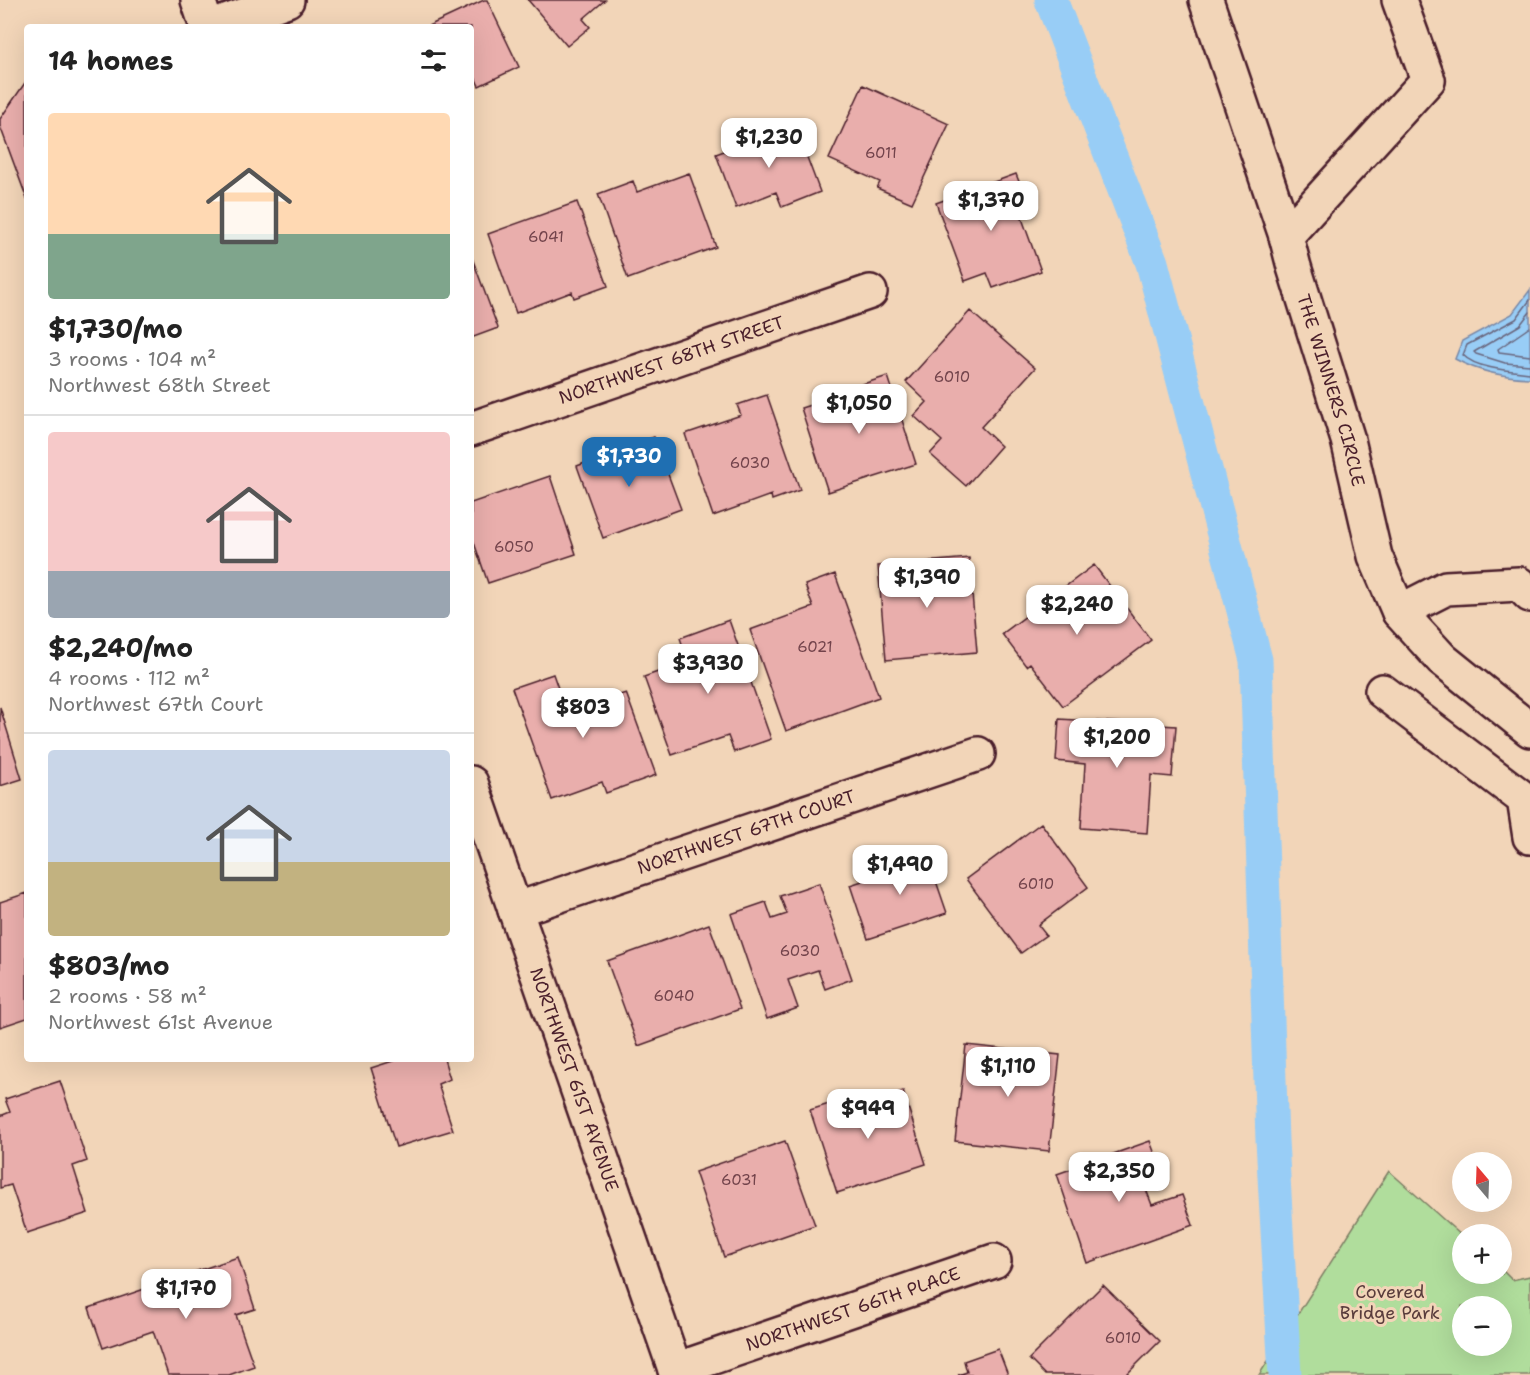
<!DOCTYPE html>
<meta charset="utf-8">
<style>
body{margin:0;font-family:"Shantell Sans",sans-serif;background:#f6f6f6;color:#222;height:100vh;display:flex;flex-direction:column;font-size:22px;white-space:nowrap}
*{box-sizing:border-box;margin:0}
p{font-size:20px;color:#767676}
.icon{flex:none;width:33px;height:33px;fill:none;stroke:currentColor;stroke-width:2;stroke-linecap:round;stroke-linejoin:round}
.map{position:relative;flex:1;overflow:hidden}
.panel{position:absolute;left:24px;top:24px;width:450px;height:1038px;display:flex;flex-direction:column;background:#fff;border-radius:6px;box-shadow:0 6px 24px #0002}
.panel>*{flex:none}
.needle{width:39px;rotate:341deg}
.fabs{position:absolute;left:1452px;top:1152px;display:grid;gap:12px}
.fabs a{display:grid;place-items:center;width:60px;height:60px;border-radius:50%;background:#fff;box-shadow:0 6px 24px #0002;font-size:30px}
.price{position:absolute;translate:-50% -51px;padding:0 14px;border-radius:12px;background:#fff;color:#222;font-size:20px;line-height:39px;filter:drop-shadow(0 2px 3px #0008)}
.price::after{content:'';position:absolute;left:50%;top:36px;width:18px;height:14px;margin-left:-9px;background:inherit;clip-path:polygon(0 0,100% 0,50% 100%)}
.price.selected{background:#1f6fb2;color:#fff}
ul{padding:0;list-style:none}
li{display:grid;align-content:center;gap:12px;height:318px;padding:0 24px}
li+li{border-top:2px solid #e0e0e0}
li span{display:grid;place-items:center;height:186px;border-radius:6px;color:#555}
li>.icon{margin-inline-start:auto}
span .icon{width:108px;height:108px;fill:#fffc;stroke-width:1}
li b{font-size:26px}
h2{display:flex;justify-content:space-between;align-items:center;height:72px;padding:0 24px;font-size:26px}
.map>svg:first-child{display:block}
.green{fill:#b0dd9c;stroke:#7d7e64;stroke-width:1.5;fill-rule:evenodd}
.water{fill:#98cdf6;stroke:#7987a5;stroke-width:1.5}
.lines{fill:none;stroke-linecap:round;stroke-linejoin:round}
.shore{stroke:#69657c;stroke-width:1.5}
.canal{stroke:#98cdf6;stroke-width:33}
.building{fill:#e9aeac;stroke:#4a1f2b;stroke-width:1.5}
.minor-casing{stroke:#4a1f2b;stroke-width:38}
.minor{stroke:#f2d5b8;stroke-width:33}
.labels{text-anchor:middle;stroke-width:6;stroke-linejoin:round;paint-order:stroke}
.number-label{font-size:15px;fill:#72434b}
.street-label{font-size:18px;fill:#4a1f2b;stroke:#f2d5b8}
.park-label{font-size:18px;fill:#593c3c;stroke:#f2d5b8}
</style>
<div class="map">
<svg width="1530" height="1375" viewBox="0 0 1530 1375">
<rect width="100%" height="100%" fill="#f2d5b8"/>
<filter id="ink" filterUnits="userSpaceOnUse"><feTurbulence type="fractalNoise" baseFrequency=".0167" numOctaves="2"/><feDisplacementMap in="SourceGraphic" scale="12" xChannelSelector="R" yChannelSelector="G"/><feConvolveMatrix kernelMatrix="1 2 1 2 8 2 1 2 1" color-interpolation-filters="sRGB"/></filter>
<g filter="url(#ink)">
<!-- green -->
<path class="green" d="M1389 1171 1462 1236V1274H1502V1270L1512 1280 1530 1276V1375H1259ZM1462 1306H1502V1346H1462Z"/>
<!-- water -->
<path class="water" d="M1530 290V378C1503 377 1479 372 1455 359L1462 341 1512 314Z"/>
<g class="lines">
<!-- shore -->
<path class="shore" d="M1530 300 1516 319 1467 345 1463 355C1476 369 1512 371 1530 373
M1530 312 1520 325 1474 352 1476 354 1505 363 1530 365
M1530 327 1498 349 1499 352 1530 356"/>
<!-- canal -->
<path class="canal" d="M1051 0 1152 263 1256 660 1272 1140 1285 1375"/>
</g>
<!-- building -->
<path class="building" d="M484 0H487L519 67 479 86 473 73 471 74V27H426Z
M528 0H605L583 19 590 27 567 46Z
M27 80V199L0 126V119Z
M863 85 949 124 912 203 877 188 880 182 829 159Z
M795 125 820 192 782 207 776 192 736 208 716 154Z
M689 173 716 247 628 279 598 194 633 181 637 192Z
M1016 174 1029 207 1019 210 1041 271 993 288 987 273 965 281 936 203Z
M577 202 608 286 574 298 572 292 516 313 488 234Z
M471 255 498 328 471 338Z
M970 311 1035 368 981 427 1001 446 966 486 930 454 942 441 914 416 927 402 906 382Z
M888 376 916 464 828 492 801 408 851 392 850 388Z
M767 395 800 490 772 500 771 495 713 516 685 434 741 415 737 405Z
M654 437 681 509 603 538 577 466Z
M550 476 576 554 488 583 471 534V503Z
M969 558 977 652 886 660 878 566Z
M1094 565 1151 640 1063 706 1030 663 1026 666 1002 634Z
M835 574 879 697 786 731 750 630 813 607 805 585Z
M729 620 771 739 734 752 728 736 672 755 644 677 688 661 680 638Z
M553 674 564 705 596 693 599 702 626 693 656 775 606 793 602 782 552 800 512 688Z
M0 707 22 779 0 786Z
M1059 719 1176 726 1172 777 1151 775 1147 833 1081 828 1085 764 1056 761Z
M1041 823 1088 887 1038 925 1046 935 1021 953 966 879Z
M924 846 947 913 868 939 850 885 899 869 895 855Z
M819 883 852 979 825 989 818 970 788 980 798 1008 767 1019 731 914 766 902 772 919 787 914 780 896Z
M27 893V1018L0 1027V902Z
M709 924 740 1009 638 1046 607 961Z
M966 1045 1060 1055 1049 1151 955 1141Z
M399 1059H444L450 1079 438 1084 453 1130 396 1147 371 1068Z
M60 1081 87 1161 73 1166 88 1213 27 1233 11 1185 0 1188V1116L10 1112 5 1099Z
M903 1091 926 1164 837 1193 810 1110 845 1099 848 1109Z
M785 1141 815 1225 724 1257 695 1172Z
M1150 1141 1161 1170 1141 1176 1152 1205 1182 1195 1193 1225 1087 1263 1057 1174Z
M238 1257 255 1309 236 1315 254 1366 229 1375H168L153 1331 103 1348 89 1308Z
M1103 1285 1160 1341 1126 1375H1045L1029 1359Z
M998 1349 1008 1375H958L967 1372 964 1361Z"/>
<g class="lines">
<defs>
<g id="minor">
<path d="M198 0 207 27"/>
<path id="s1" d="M1206 0 1286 236 1294 267 1348 440 1375 556 1399 612 1442 659 1530 730"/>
<path d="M212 27 287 0"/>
<path d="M1286 236 1428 80 1399 0"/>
<path id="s2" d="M471 429 870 292"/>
<path d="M1399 612 1446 588 1519 584 1530 595"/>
<path d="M1382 691 1524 799 1530 837"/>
<path id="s3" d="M471 783 677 1375"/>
<path id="s4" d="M515 910 978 754"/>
<path id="s5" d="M675 1370 994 1261"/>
</g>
</defs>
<!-- minor casing -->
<use href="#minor" class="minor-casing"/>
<!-- minor -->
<use href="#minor" class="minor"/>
</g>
</g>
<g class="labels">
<!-- number labels -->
<g class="number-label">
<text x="881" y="158">6011</text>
<text x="546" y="242">6041</text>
<text x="952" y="382">6010</text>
<text x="750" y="468">6030</text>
<text x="514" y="552">6050</text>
<text x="815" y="652">6021</text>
<text x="1036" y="889">6010</text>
<text x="800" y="956">6030</text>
<text x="674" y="1001">6040</text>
<text x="739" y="1185">6031</text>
<text x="1123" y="1343">6010</text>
</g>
<!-- street labels -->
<g class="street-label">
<text dy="6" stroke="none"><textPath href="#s2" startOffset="212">NORTHWEST 68TH STREET</textPath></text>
<text dy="6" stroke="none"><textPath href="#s1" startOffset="410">THE WINNERS CIRCLE</textPath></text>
<text dy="6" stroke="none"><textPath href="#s4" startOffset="244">NORTHWEST 67TH COURT</textPath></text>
<text dy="6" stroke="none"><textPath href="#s3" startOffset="314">NORTHWEST 61ST AVENUE</textPath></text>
<text dy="6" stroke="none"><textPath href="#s5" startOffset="188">NORTHWEST 66TH PLACE</textPath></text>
</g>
<!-- park labels -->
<g class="park-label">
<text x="1390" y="1298">Covered<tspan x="1390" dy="21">Bridge Park</tspan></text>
</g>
</g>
</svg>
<div class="fabs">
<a><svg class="needle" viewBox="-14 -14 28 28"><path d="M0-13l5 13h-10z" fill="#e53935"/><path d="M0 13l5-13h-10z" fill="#767676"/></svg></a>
<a>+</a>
<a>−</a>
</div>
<b class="price" style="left:769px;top:169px">$1,230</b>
<b class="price" style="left:991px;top:232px">$1,370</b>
<b class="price" style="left:859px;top:435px">$1,050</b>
<b class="price selected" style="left:629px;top:488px">$1,730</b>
<b class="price" style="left:927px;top:609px">$1,390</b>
<b class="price" style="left:1077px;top:636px">$2,240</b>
<b class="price" style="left:708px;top:695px">$3,930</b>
<b class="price" style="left:583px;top:739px">$803</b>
<b class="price" style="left:1117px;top:769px">$1,200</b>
<b class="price" style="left:900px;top:896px">$1,490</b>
<b class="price" style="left:1008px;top:1098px">$1,110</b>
<b class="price" style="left:868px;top:1140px">$949</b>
<b class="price" style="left:1119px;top:1203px">$2,350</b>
<b class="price" style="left:186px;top:1320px">$1,170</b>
<section class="panel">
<h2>14 homes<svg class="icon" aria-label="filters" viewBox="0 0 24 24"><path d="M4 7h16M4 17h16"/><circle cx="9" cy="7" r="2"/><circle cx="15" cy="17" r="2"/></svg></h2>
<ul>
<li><span style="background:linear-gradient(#ffd9b3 65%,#7fa58c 0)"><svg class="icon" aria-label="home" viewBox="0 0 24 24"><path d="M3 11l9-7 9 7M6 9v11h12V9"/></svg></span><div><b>$1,730/mo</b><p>3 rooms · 104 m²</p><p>Northwest 68th Street</p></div></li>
<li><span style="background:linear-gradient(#f6c9c9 75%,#9aa5b1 0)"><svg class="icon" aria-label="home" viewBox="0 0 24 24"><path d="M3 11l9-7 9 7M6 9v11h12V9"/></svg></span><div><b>$2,240/mo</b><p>4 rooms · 112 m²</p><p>Northwest 67th Court</p></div></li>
<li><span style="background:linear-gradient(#c9d6e8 60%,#c2b280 0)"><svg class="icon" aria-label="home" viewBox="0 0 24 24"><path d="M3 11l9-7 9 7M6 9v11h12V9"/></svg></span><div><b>$803/mo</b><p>2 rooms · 58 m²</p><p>Northwest 61st Avenue</p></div></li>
</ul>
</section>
</div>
